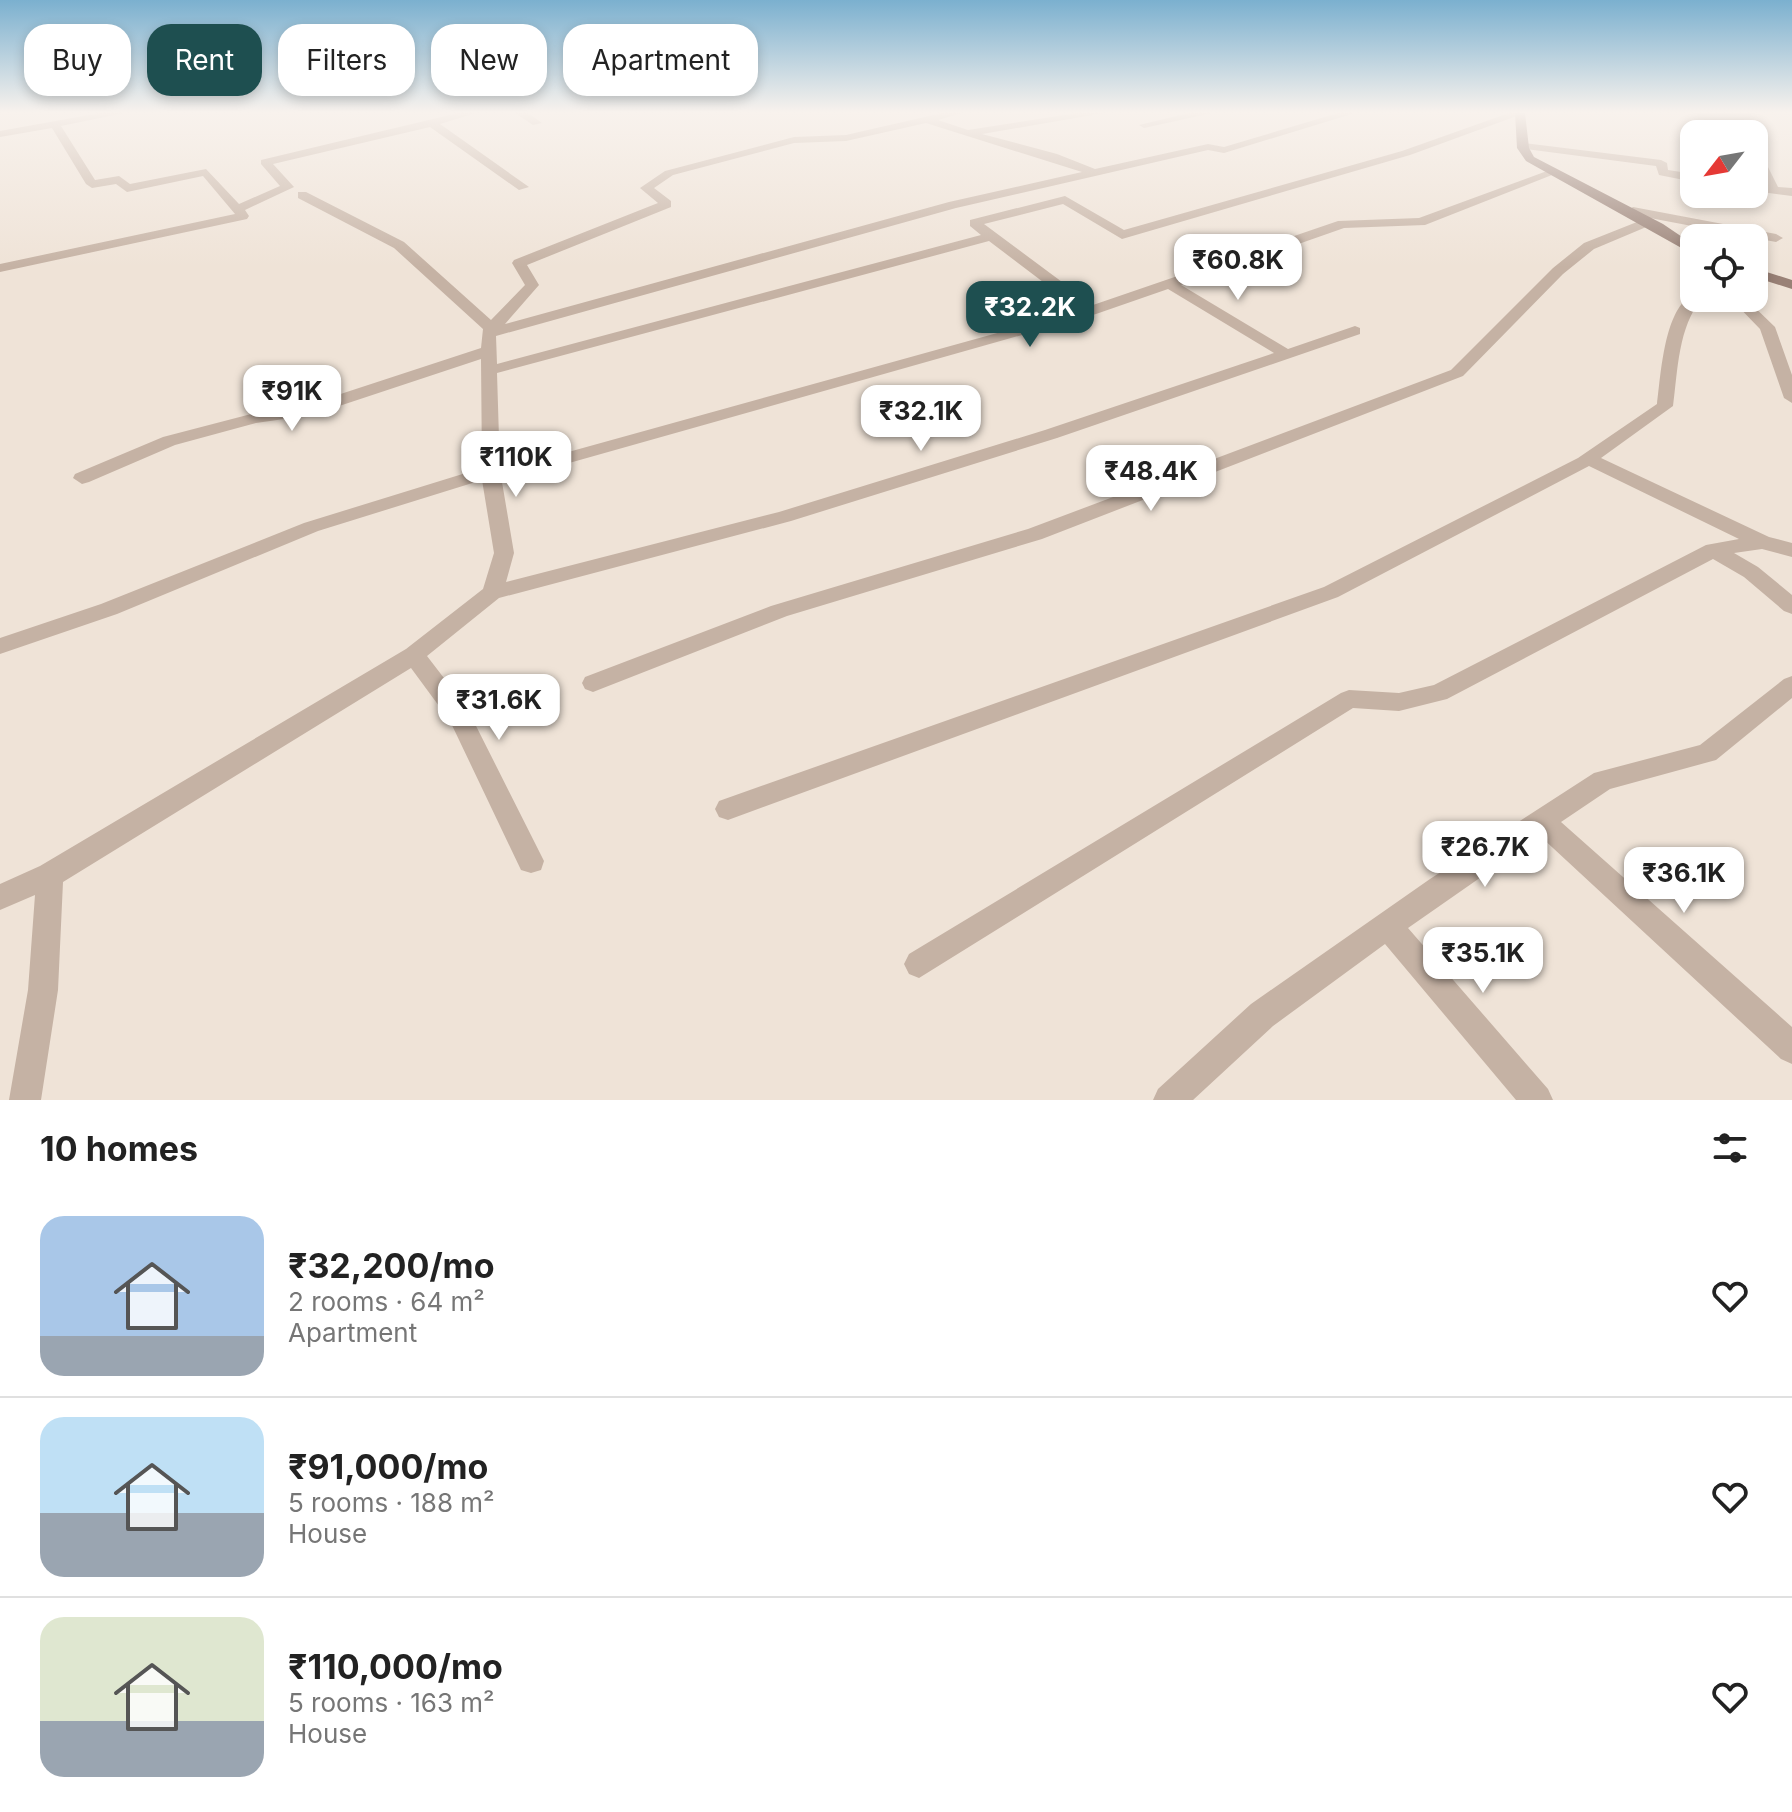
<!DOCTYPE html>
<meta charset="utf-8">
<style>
body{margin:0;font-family:Inter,sans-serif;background:#f6f6f6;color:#222;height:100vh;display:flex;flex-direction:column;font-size:30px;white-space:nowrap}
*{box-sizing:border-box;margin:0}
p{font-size:26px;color:#767676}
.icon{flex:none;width:44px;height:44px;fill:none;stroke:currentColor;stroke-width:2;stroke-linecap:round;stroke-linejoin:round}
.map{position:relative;height:1100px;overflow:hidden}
.details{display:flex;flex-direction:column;background:#fff;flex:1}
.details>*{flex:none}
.guide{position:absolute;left:24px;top:24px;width:800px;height:72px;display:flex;gap:16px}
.needle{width:52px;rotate:239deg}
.fabs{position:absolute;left:1680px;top:120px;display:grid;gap:16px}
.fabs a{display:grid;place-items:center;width:88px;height:88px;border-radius:16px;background:#fff;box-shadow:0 4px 12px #0003;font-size:40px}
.price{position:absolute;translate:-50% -68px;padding:0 18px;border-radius:16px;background:#fff;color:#222;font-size:26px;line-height:52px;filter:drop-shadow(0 2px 4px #0008)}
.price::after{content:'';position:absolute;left:50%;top:48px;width:24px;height:18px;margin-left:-12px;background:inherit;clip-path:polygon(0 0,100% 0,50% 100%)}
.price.current{background:#1e4f50;color:#fff}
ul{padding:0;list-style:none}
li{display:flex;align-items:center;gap:24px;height:200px;padding:0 40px}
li+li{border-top:2px solid #e0e0e0}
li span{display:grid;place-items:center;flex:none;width:224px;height:160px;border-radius:24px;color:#555}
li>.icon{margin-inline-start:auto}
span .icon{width:96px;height:96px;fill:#fffc;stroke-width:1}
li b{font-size:34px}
h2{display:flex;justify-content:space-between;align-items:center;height:96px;padding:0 40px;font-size:34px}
.tag{padding:0 28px;border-radius:24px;background:#fff;box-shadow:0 4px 12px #0003;font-size:28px;line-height:72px}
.tag.current{background:#1e4f50;color:#fff}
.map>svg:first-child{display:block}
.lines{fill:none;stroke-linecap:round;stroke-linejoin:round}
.street{fill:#c5b2a4;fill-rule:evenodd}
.secondary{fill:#998176;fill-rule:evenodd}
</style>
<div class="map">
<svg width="1792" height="1100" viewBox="0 0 1792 1100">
<rect width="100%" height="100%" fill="#efe3d7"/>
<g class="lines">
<!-- street -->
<path class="street" d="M100 113H124L61 126 95 180 119 176 130 184 206 169 239 204 280 186 261 164V160L458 113H476L440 124 529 187 519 190 430 127 273 164 294 187 245 210 249 216 247 219 0 272V264L235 214 203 176 127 192 116 184 92 188 86 184 52 128 0 137V131Z
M515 113H528L542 123 533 125Z
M942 113H962L938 120 968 130 1077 113H1104L982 134 1057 154 1095 169 1208 144 1224 147 1338 113H1355L1224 153 1208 150 956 208 496 336 497 364 981 235 970 226V220L1065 196 1124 230 1402 151 1509 113H1525L1410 155 1122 239 1063 204 984 224 1093 305 1338 221 1419 218 1547 171 1557 173 1425 225 1344 228 1181 285 1288 349 1355 326 1360 328V334L1057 438 791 521 499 598 427 656 467 708 544 861 541 870 531 873 521 870 450 721 411 668 63 882 58 990 41 1100H9L28 990 35 895 0 910V884L40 866 406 649 483 589 494 553 482 480 318 531 117 614 0 654V638L101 604 304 523 482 468 481 359 312 415 256 423 175 445 89 482 82 484 73 478 75 474 163 437 255 413 304 406 481 348 483 329 394 248 298 198V192H306L404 242 491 320 525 285 512 263 514 260 658 203 640 188 665 171 794 137 846 135ZM926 123 1082 172 949 202 505 324 539 285 527 265 671 207V201L654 188 673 175 794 143 846 141ZM989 241 1080 310 500 471 497 373ZM1168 289 1274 353 1045 430 779 512 506 582 514 553 502 482 1096 314Z
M1189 113H1212L1144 128 1139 125Z
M1523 143 1661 160 1667 163 1668 170 1694 174V182L1659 175 1656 166 1519 148 1518 146Z
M1754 148 1760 151 1778 187 1792 188V196L1754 191V183L1765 185 1754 162Z
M1633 207 1776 234 1783 238 1776 242 1629 214 1627 211Z
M1647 218 1653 222 1651 225 1594 249 1563 274 1463 376 1042 539 787 616 593 692 585 689 582 683 585 677 771 606 1028 529 1451 370 1553 268 1584 243Z
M1694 294V298H1702C1678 328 1678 369 1673 406L1601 458 1769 537 1792 543V557L1762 549 1734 553 1758 567 1792 595V614L1784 611 1744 577 1713 559 1447 699 1399 711 1353 708 919 978 909 974 904 964 909 954 1341 693 1349 690 1399 693 1434 685 1706 545 1739 539 1589 466 1338 597 728 820 719 817 715 809 719 801 1324 587 1578 458 1657 404C1661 375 1664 307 1694 294Z
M1730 298H1745L1775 327 1792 375V403L1784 398 1760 329Z
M1792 676V698L1716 760 1610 789 1561 822 1792 1027V1064L1781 1059 1540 836 1408 928 1548 1089 1553 1100H1516L1385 944 1273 1026 1193 1100H1153L1158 1089 1251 1004 1430 879 1594 773 1700 745 1784 679Z"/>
<!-- secondary -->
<path class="secondary" d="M1515 113H1525L1529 148 1534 157 1663 224 1694 245V255L1526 161 1517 148Z
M1754 268 1792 280V289L1754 277Z"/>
</g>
<!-- sky -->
<linearGradient id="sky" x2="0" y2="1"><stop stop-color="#7bb0cf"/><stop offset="0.42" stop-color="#f8f2ed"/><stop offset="1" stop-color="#f8f2ed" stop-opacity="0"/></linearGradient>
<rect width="1792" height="267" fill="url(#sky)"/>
</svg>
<div class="fabs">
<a><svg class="needle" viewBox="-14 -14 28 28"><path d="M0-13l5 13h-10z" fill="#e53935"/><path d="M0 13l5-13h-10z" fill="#767676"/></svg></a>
<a><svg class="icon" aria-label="locate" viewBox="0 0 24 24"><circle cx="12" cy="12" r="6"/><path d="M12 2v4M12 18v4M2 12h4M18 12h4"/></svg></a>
</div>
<b class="price" style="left:1238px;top:302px">₹60.8K</b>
<b class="price current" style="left:1030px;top:349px">₹32.2K</b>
<b class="price" style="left:292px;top:433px">₹91K</b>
<b class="price" style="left:921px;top:453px">₹32.1K</b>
<b class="price" style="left:516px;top:499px">₹110K</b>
<b class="price" style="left:1151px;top:513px">₹48.4K</b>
<b class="price" style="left:499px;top:742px">₹31.6K</b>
<b class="price" style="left:1485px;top:889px">₹26.7K</b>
<b class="price" style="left:1684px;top:915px">₹36.1K</b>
<b class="price" style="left:1483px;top:995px">₹35.1K</b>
<div class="guide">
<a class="tag">Buy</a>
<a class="tag current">Rent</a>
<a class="tag">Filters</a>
<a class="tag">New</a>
<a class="tag">Apartment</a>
</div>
</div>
<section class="details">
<h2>10 homes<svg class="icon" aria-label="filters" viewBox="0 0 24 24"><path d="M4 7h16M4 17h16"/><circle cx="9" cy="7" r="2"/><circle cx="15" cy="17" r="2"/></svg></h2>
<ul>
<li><span style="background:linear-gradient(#a9c7e8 75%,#9aa5b1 0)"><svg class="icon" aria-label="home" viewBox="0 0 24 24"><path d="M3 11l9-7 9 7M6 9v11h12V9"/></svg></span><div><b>₹32,200/mo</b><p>2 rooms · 64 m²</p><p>Apartment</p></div><svg class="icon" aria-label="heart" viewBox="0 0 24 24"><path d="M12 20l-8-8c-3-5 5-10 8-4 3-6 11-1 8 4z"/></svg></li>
<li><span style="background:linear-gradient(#bfe0f5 60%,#9aa5b1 0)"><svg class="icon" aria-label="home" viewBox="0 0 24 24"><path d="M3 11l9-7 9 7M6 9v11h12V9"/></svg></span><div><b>₹91,000/mo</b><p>5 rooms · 188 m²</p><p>House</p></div><svg class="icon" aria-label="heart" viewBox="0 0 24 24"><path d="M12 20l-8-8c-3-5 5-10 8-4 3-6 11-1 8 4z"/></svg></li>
<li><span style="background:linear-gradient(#dfe7d0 65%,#9aa5b1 0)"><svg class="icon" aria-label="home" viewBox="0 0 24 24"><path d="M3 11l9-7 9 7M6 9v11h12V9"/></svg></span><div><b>₹110,000/mo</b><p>5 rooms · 163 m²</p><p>House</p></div><svg class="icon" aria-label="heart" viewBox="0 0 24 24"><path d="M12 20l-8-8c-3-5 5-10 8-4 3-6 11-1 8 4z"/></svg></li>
</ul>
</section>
